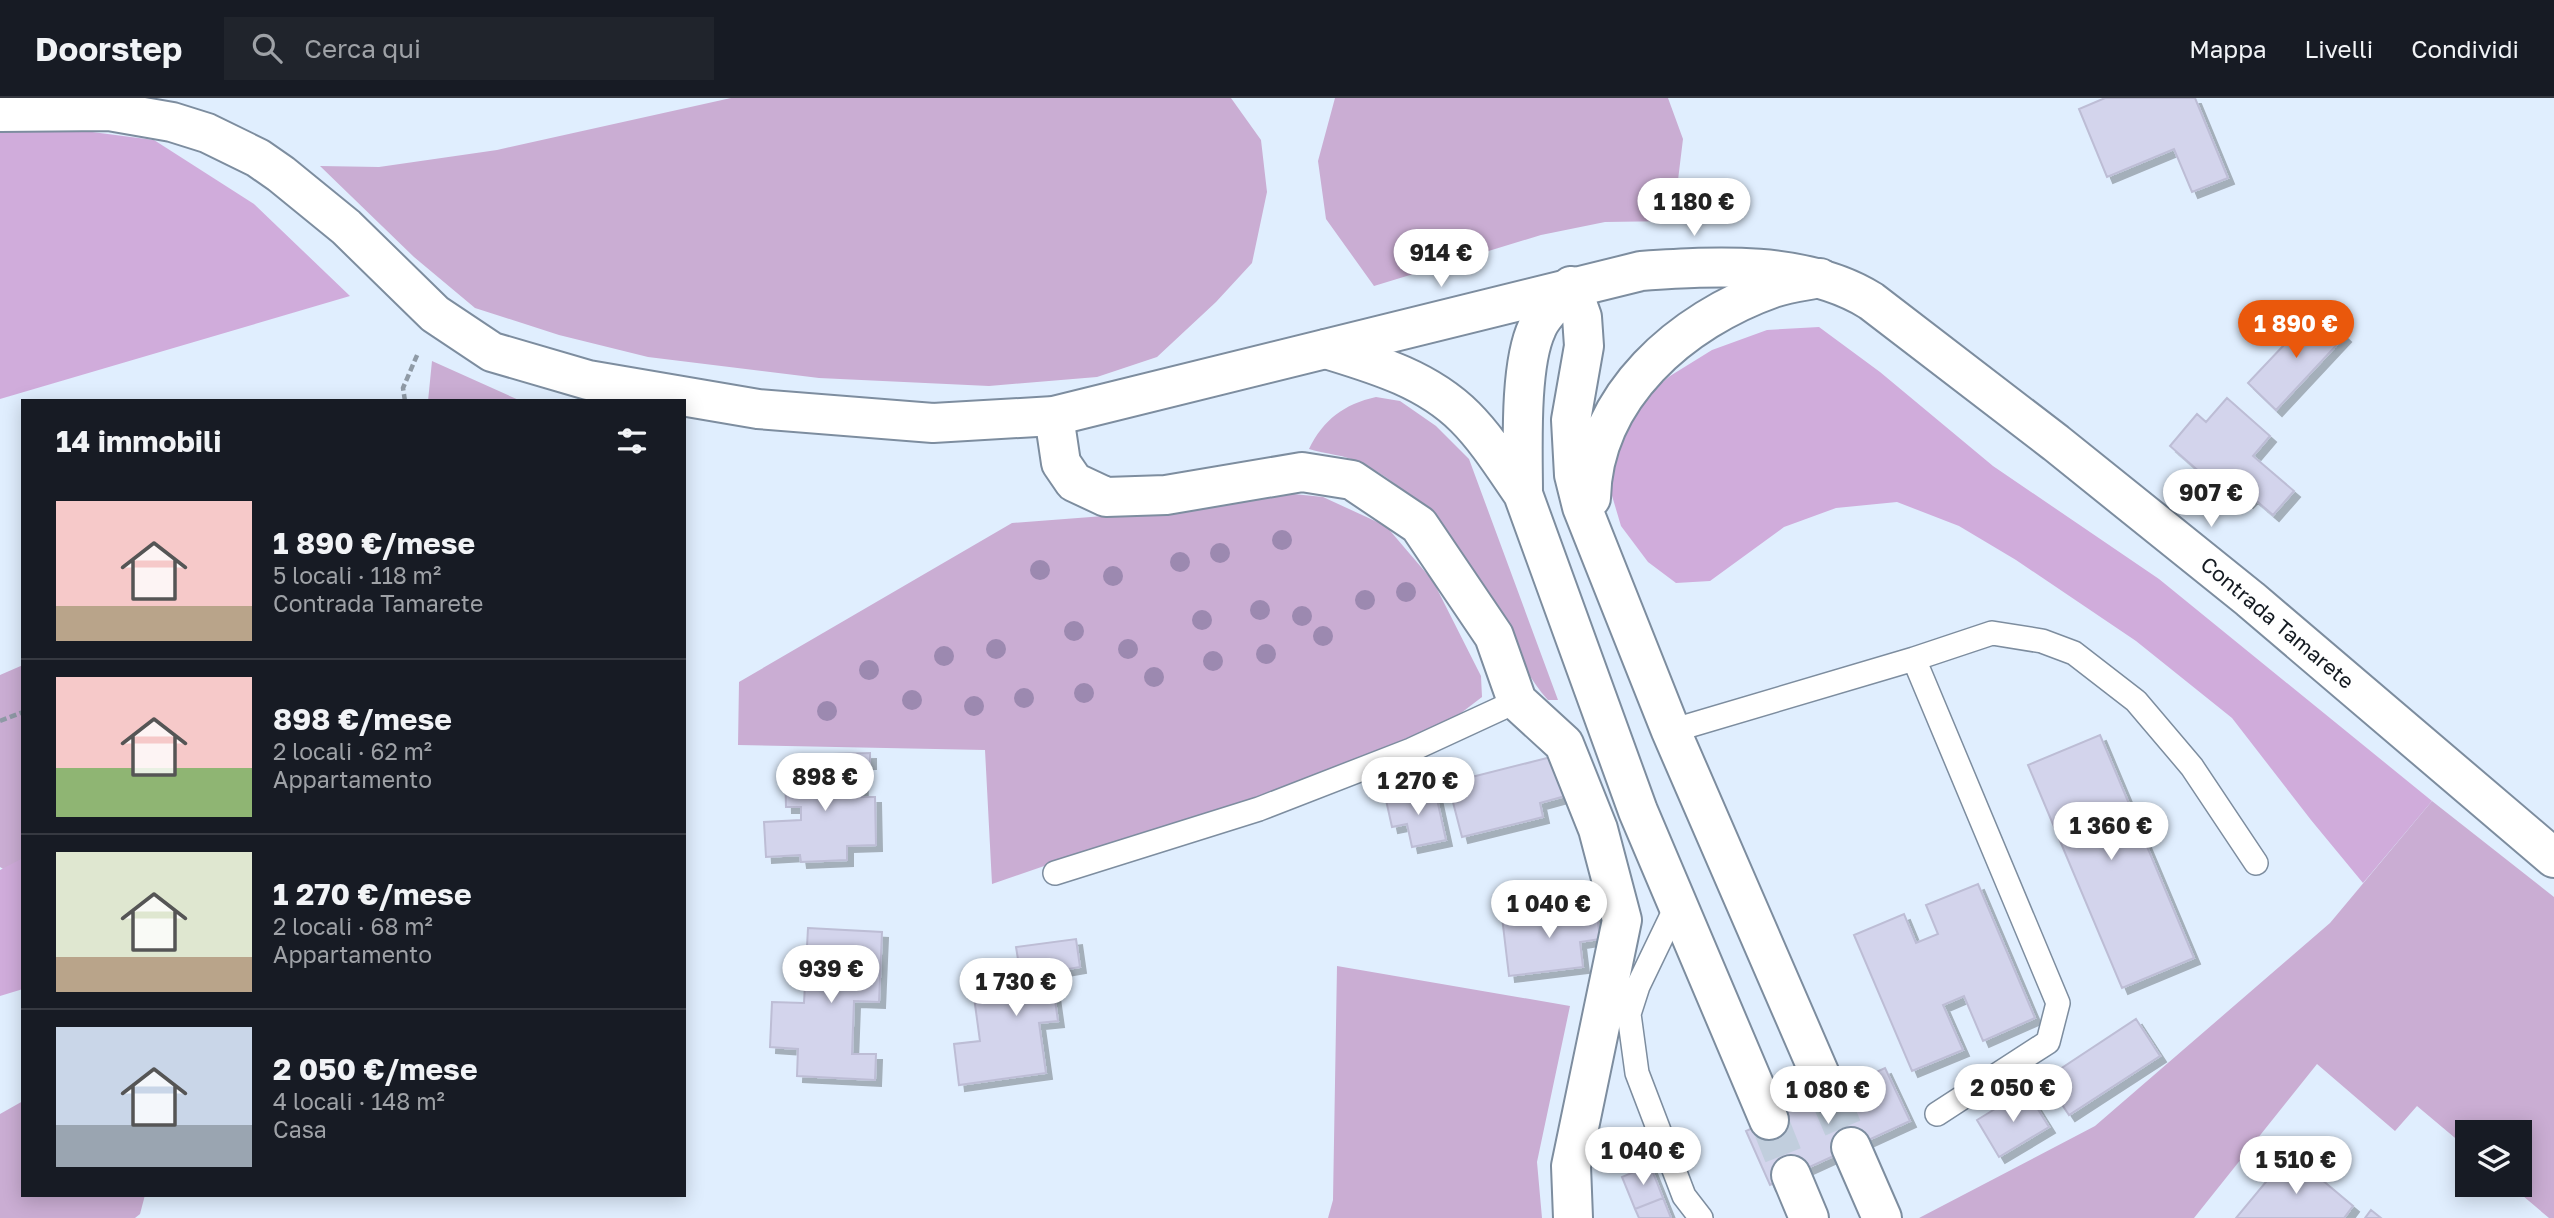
<!DOCTYPE html>
<html lang="it">
<meta charset="utf-8">
<style>
body{margin:0;font-family:"Golos Text",sans-serif;background:#20242c;color:#f1f3f6;height:100vh;display:flex;flex-direction:column;font-size:26px;white-space:nowrap}
*{box-sizing:border-box;margin:0}
p{font-size:23px;color:#9ea1a6}
.icon{flex:none;width:38px;height:38px;fill:none;stroke:currentColor;stroke-width:2;stroke-linecap:round;stroke-linejoin:round}
.map{position:relative;flex:1;overflow:hidden}
.details{position:absolute;left:21px;top:301px;width:665px;height:798px;display:flex;flex-direction:column;background:#171b24;border-radius:0px;box-shadow:0 4px 18px #0003}
.details>*{flex:none}
.fabs{position:absolute;left:2455px;top:1022px;display:grid;gap:14px}
.fabs a{display:grid;place-items:center;width:77px;height:77px;border-radius:0px;background:#171b24;box-shadow:0 4px 18px #0003;font-size:35px}
.price{position:absolute;translate:-50% -60px;padding:0 16px;border-radius:24px;background:#fff;color:#222;font-size:23px;line-height:46px;filter:drop-shadow(0 2px 4px #0008)}
.price::after{content:'';position:absolute;left:50%;top:42px;width:21px;height:16px;margin-left:-10px;background:inherit;clip-path:polygon(0 0,100% 0,50% 100%)}
.price.active{background:#ea580c;color:#fff}
ul{padding:0;list-style:none}
li{display:flex;align-items:center;gap:21px;height:175px;padding:0 35px}
li+li{border-top:2px solid #363941}
li span{display:grid;place-items:center;flex:none;width:196px;height:140px;border-radius:0px;color:#555}
li>.icon{margin-inline-start:auto}
span .icon{width:84px;height:84px;fill:#fffc;stroke-width:1}
li b{font-size:30px}
h2{display:flex;justify-content:space-between;align-items:center;height:84px;padding:0 35px;font-size:30px}
header{display:flex;align-items:center;gap:42px;box-sizing:border-box;height:98px;padding:0 35px;background:#171b24;border-bottom:2px solid #363941}
header strong{font-size:33px}
nav{display:flex;gap:38px;margin-inline-start:auto;font-size:24px}
.search{width:490px;height:63px;background:#20242c;display:flex;align-items:center;gap:18px;box-sizing:border-box;padding:0 24px;border-radius:0px;color:#9ea1a6;font-size:26px}
.map>svg:first-child{display:block}
.green{fill:#caadd3}
.forest{fill:#d0acdb}
.building{fill:#d3d4ec;stroke:#bdbdd5;stroke-width:2;filter:url(#shadow)}
.lines{fill:none;stroke-linecap:round;stroke-linejoin:round}
.highway-tunnel{stroke:#c1cedd;stroke-width:38;stroke-dasharray:38 19;stroke-linecap:butt}
.lane-casing{stroke:#7d8d9f;stroke-width:26}
.street-casing{stroke:#7d8d9f;stroke-width:42}
.secondary-casing{stroke:#7d8d9f;stroke-width:42}
.highway-casing{stroke:#7d8d9f;stroke-width:42}
.path{stroke:#8f9aa6;stroke-width:4.5;stroke-dasharray:7 3.5;stroke-linecap:butt}
.lane{stroke:#fff;stroke-width:23}
.street{stroke:#fff;stroke-width:38}
.secondary{stroke:#fff;stroke-width:38}
.highway{stroke:#fff;stroke-width:38}
.tree{fill:#9c89b0}
.labels{text-anchor:middle;stroke-width:5;stroke-linejoin:round;paint-order:stroke}
.street-label{font-size:21px;fill:#141a21;stroke:#fff}
</style>
<header>
<strong>Doorstep</strong>
<div class="search"><svg class="icon" aria-label="search" viewBox="0 0 24 24"><circle cx="10" cy="10" r="6"/><path d="M15 15l6 6"/></svg>Cerca qui</div>
<nav><a>Mappa</a><a>Livelli</a><a>Condividi</a></nav>
</header>
<div class="map">
<svg width="2554" height="1120" viewBox="0 0 2554 1120">
<defs>
<filter id="shadow"><feDropShadow dx="6" dy="6" stdDeviation="0" flood-color="#0004"/></filter>
</defs>
<rect width="100%" height="100%" fill="#e0eefe"/>
<!-- green -->
<path class="green" d="M731 0H1231L1261 42 1267 94 1252 165 1216 204 1157 259 1097 279 989 288 819 280 648 259 559 237 475 210 414 159 320 68 379 69 497 52Z
M1335 0H1668L1683 41 1673 123 1605 124 1541 137 1374 188 1326 121 1318 63Z
M432 263 521 303H428Z
M1376 299 1400 303 1436 328 1469 361 1558 602H1548C1529 581 1517 555 1503 530 1467 467 1428 397 1361 365 1346 357 1325 356 1309 351 1323 322 1344 306 1376 299Z
M1274 394 1323 399 1386 428 1433 483 1481 578 1482 599 1448 625 1136 745 1134 737 992 786 985 652 738 647 739 584 1012 425 1117 417Z
M23 567V783L0 769V577Z
M2432 703 2554 799V1120H2549L2510 1087H2520V1034H2468L2467 1050 2417 1008 2395 1033 2317 966 2194 1120H1919L2095 1028 2330 825Z
M1337 868 1570 908 1537 1064 1542 1120H1328L1333 1102Z
M23 1003V1097H145L140 1116 135 1120H0V1016Z"/>
<!-- forest -->
<path class="forest" d="M15 24 154 42 254 106 350 198 0 301V26Z
M1819 229 1880 274 1993 368 2159 481 2432 703 2363 785 2311 722 2232 620 2136 543 2016 462 1959 428 1897 404 1836 410 1784 429 1710 483 1676 485 1648 464 1621 428 1610 391 1615 354 1629 312 1670 278 1712 252 1767 232Z
M23 760V891L0 898V772Z"/>
<!-- building -->
<path class="building" d="M2105 0H2195L2228 80 2192 94 2174 51 2107 79 2079 11Z
M2317 212 2345 238 2276 312 2248 285Z
M2227 300 2270 338 2253 358 2294 393 2273 417 2252 399 2247 404 2231 391 2226 397 2170 348 2197 316 2206 324Z
M2100 637 2194 860 2122 890 2028 667Z
M870 655V665H861L862 699H875L876 747 847 748V762L801 764 800 757 766 759 764 724 801 722V709H786L785 671 833 670V656Z
M1559 657 1569 697 1540 705 1543 719 1462 739 1448 685Z
M1435 692 1446 742 1412 749 1407 726 1392 729 1386 702Z
M1978 786 2035 920 1983 943 1964 898 1943 907 1963 952 1912 973 1854 837 1904 816 1916 845 1938 836 1926 807Z
M1596 808 1600 841 1580 844 1583 869 1509 878 1502 819Z
M808 830 882 834 879 904 854 903 852 956H876L875 982 797 978 798 951 770 949 772 904 804 905Z
M1076 841 1080 869 1051 874 1058 923 1039 925 1046 975 959 987 954 946 980 943 973 892 1022 886 1016 849Z
M2136 921 2160 958 2069 1017 2045 981Z
M1885 970 1910 1023 1770 1087 1746 1033Z
M2026 992 2049 1029 1999 1059 1977 1022Z
M2290 1055 2353 1108 2344 1120H2236Z
M1650 1067 1663 1100 1635 1111 1622 1079Z
M1663 1100 1671 1120H1639L1635 1111Z
M2371 1112 2381 1120H2365Z"/>
<g class="lines">
<!-- highway-tunnel -->
<path class="highway-tunnel" d="M1828 995 1851 1049
M1769 1022 1791 1077"/>
<defs>
<path id="lane" d="M1914 561 1992 535 2042 543 2074 555 2136 603 2192 669 2256 765
M1671 633 1914 561 2058 905 2048 944 1937 1016
M1055 775 1259 711 1411 652 1517 603
M1677 807 1638 888 1629 916 1637 975 1684 1098 1701 1120"/>
<path id="street" d="M1054 318 1061 365 1074 384 1106 399 1166 397 1302 374 1352 382 1419 427 1494 538 1517 603 1564 646 1598 731 1622 822 1571 1068 1573 1120"/>
<path id="secondary" d="M0 14 109 13 172 24 207 35 258 60 281 76 346 129 435 216 492 254 588 282 758 311 933 325 1054 318 1641 173C1715 168 1805 162 1871 203L2056 345 2250 501 2554 760"/>
<path id="highway" d="M1571 188 1582 219 1584 248 1571 322 1574 377 1582 409 1671 633 1828 995
M1326 251C1375 266 1427 281 1465 319 1487 341 1505 370 1523 396L1638 713 1769 1022
M1523 396C1523 353 1519 268 1537 230 1543 215 1560 201 1571 188
M1591 400C1593 298 1682 222 1773 190 1788 185 1805 183 1820 180
M1851 1049 1882 1120
M1791 1077 1809 1120"/>
</defs>
<!-- lane casing -->
<use href="#lane" class="lane-casing"/>
<!-- street casing -->
<use href="#street" class="street-casing"/>
<!-- secondary casing -->
<use href="#secondary" class="secondary-casing"/>
<!-- highway casing -->
<use href="#highway" class="highway-casing"/>
<!-- path -->
<path class="path" d="M405 303 403 290 418 255
M0 623 23 614"/>
<!-- lane -->
<use href="#lane" class="lane"/>
<!-- street -->
<use href="#street" class="street"/>
<!-- secondary -->
<use href="#secondary" class="secondary"/>
<!-- highway -->
<use href="#highway" class="highway"/>
</g>
<!-- trees -->
<g class="tree">
<circle cx="1282" cy="442" r="10"/>
<circle cx="1220" cy="455" r="10"/>
<circle cx="1180" cy="464" r="10"/>
<circle cx="1040" cy="472" r="10"/>
<circle cx="1113" cy="478" r="10"/>
<circle cx="1406" cy="494" r="10"/>
<circle cx="1365" cy="502" r="10"/>
<circle cx="1260" cy="512" r="10"/>
<circle cx="1302" cy="518" r="10"/>
<circle cx="1202" cy="522" r="10"/>
<circle cx="1074" cy="533" r="10"/>
<circle cx="1323" cy="538" r="10"/>
<circle cx="996" cy="551" r="10"/>
<circle cx="1128" cy="551" r="10"/>
<circle cx="1266" cy="556" r="10"/>
<circle cx="944" cy="558" r="10"/>
<circle cx="1213" cy="563" r="10"/>
<circle cx="869" cy="572" r="10"/>
<circle cx="1154" cy="579" r="10"/>
<circle cx="1084" cy="595" r="10"/>
<circle cx="1024" cy="600" r="10"/>
<circle cx="912" cy="602" r="10"/>
<circle cx="974" cy="608" r="10"/>
<circle cx="827" cy="613" r="10"/>
</g>
<g class="labels">
<!-- street labels -->
<g class="street-label">
<text transform="translate(2277 525) rotate(40)" y="7">Contrada Tamarete</text>
</g>
</g>
</svg>
<div class="fabs">
<a><svg class="icon" aria-label="layers" viewBox="0 0 24 24"><path d="M12 4l9 5-9 5-9-5zM3 14l9 5 9-5"/></svg></a>
</div>
<b class="price" style="left:1694px;top:140px">1 180 €</b>
<b class="price" style="left:1441px;top:191px">914 €</b>
<b class="price active" style="left:2296px;top:262px">1 890 €</b>
<b class="price" style="left:2211px;top:431px">907 €</b>
<b class="price" style="left:825px;top:715px">898 €</b>
<b class="price" style="left:1418px;top:719px">1 270 €</b>
<b class="price" style="left:2111px;top:764px">1 360 €</b>
<b class="price" style="left:1549px;top:842px">1 040 €</b>
<b class="price" style="left:831px;top:907px">939 €</b>
<b class="price" style="left:1016px;top:920px">1 730 €</b>
<b class="price" style="left:2013px;top:1026px">2 050 €</b>
<b class="price" style="left:1828px;top:1028px">1 080 €</b>
<b class="price" style="left:1643px;top:1089px">1 040 €</b>
<b class="price" style="left:2296px;top:1098px">1 510 €</b>
<section class="details">
<h2>14 immobili<svg class="icon" aria-label="filters" viewBox="0 0 24 24"><path d="M4 7h16M4 17h16"/><circle cx="9" cy="7" r="2"/><circle cx="15" cy="17" r="2"/></svg></h2>
<ul>
<li><span style="background:linear-gradient(#f6c9c9 75%,#b9a48a 0)"><svg class="icon" aria-label="home" viewBox="0 0 24 24"><path d="M3 11l9-7 9 7M6 9v11h12V9"/></svg></span><div><b>1 890 €/mese</b><p>5 locali · 118 m²</p><p>Contrada Tamarete</p></div></li>
<li><span style="background:linear-gradient(#f6c9c9 65%,#8fb573 0)"><svg class="icon" aria-label="home" viewBox="0 0 24 24"><path d="M3 11l9-7 9 7M6 9v11h12V9"/></svg></span><div><b>898 €/mese</b><p>2 locali · 62 m²</p><p>Appartamento</p></div></li>
<li><span style="background:linear-gradient(#dfe7d0 75%,#b9a48a 0)"><svg class="icon" aria-label="home" viewBox="0 0 24 24"><path d="M3 11l9-7 9 7M6 9v11h12V9"/></svg></span><div><b>1 270 €/mese</b><p>2 locali · 68 m²</p><p>Appartamento</p></div></li>
<li><span style="background:linear-gradient(#c9d6e8 70%,#9aa5b1 0)"><svg class="icon" aria-label="home" viewBox="0 0 24 24"><path d="M3 11l9-7 9 7M6 9v11h12V9"/></svg></span><div><b>2 050 €/mese</b><p>4 locali · 148 m²</p><p>Casa</p></div></li>
</ul>
</section>
</div>
